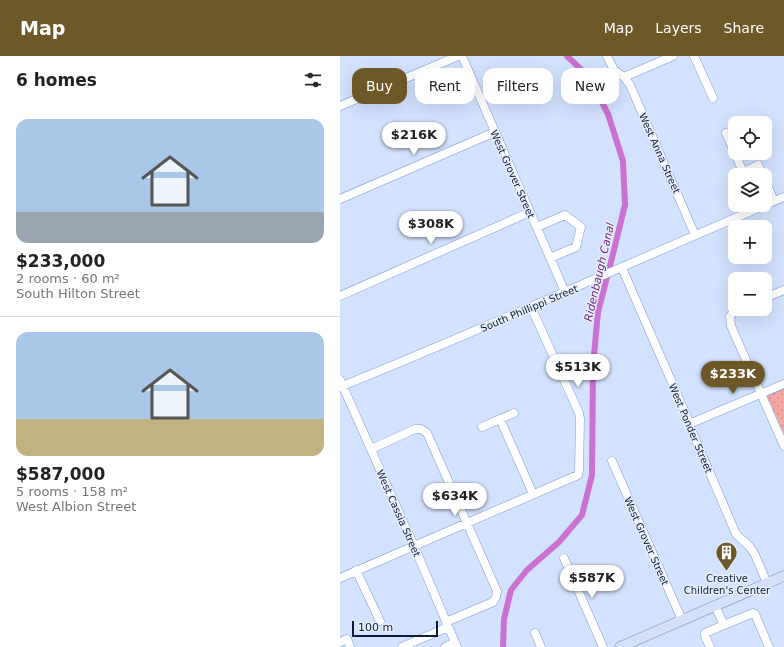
<!DOCTYPE html>
<meta charset="utf-8">
<style>
body{margin:0;font-family:"DejaVu Sans",sans-serif;background:#f2f2f2;color:#222;height:100vh;display:flex;flex-direction:column;font-size:15px;white-space:nowrap}
*{box-sizing:border-box;margin:0}
p{font-size:13px;color:#767676}
.icon{flex:none;width:22px;height:22px;fill:none;stroke:currentColor;stroke-width:2;stroke-linecap:round;stroke-linejoin:round}
.map{position:relative;flex:1;overflow:hidden}
.sheet{display:flex;flex-direction:column;background:#fff;width:340px}
.sheet>*{flex:none}
.banner{position:absolute;left:12px;top:12px;width:372px;height:36px;display:flex;gap:8px}
.tools{position:absolute;left:388px;top:60px;display:grid;gap:8px}
.tools a{display:grid;place-items:center;width:44px;height:44px;border-radius:8px;background:#fff;box-shadow:0 4px 16px #0002;font-size:20px}
.scale{position:absolute;left:12px;bottom:10px;width:86px;box-sizing:border-box;padding-left:4px;border:2px solid #0f1b35;border-top:0;font-size:11px;line-height:14px;white-space:nowrap;color:#0f1b35;-webkit-text-stroke:3px #e7effd;paint-order:stroke}
.price{position:absolute;translate:-50% -34px;padding:0 9px;border-radius:14px;background:#fff;color:#222;font-size:13px;line-height:26px;filter:drop-shadow(0 1px 2px #0008)}
.price::after{content:'';position:absolute;left:50%;top:24px;width:12px;height:9px;margin-left:-6px;background:inherit;clip-path:polygon(0 0,100% 0,50% 100%)}
.price.selected{background:#6e5828;color:#fff}
ul{padding:0;list-style:none}
li{display:grid;align-content:center;gap:8px;height:212px;padding:0 16px}
li+li{border-top:1px solid #e0e0e0}
li span{display:grid;place-items:center;height:124px;border-radius:12px;color:#555}
li>.icon{margin-inline-start:auto}
span .icon{width:72px;height:72px;fill:#fffc;stroke-width:1}
li b{font-size:17px}
h2{display:flex;justify-content:space-between;align-items:center;height:48px;padding:0 16px;font-size:17px}
.pill{padding:0 14px;border-radius:12px;background:#fff;box-shadow:0 4px 16px #0002;font-size:14px;line-height:36px}
.pill.selected{background:#6e5828;color:#fff}
header{display:flex;align-items:center;gap:24px;box-sizing:border-box;height:56px;padding:0 20px;background:#6e5828;color:#fff}
header strong{font-size:19px}
nav{display:flex;gap:22px;margin-inline-start:auto;font-size:14px}
main{display:flex;flex:1;min-height:0}
.map>svg:first-child{display:block}
.grass{fill:url(#grass-dots)}
.lines{fill:none;stroke-linecap:round;stroke-linejoin:round}
.canal{stroke:#ca71d1;stroke-width:6}
.minor-casing{stroke:#7999dc;stroke-width:9}
.major-casing{stroke:#7e8fb3;stroke-width:11}
.minor{stroke:#fff;stroke-width:8}
.major{stroke:#d5e1fa;stroke-width:10}
.labels{text-anchor:middle;stroke-width:3;stroke-linejoin:round;paint-order:stroke}
.street-label{font-size:10px;fill:#0f1b35;stroke:#e7effd}
.poi-label{font-size:10px;fill:#0f1b35;stroke:#e7effd}
.water-label{font-size:11px;font-style:italic;fill:#711f78;stroke:#e7effd}
</style>
<header>
<strong>Map</strong>
<nav><a>Map</a><a>Layers</a><a>Share</a></nav>
</header>
<main>
<section class="sheet">
<h2>6 homes<svg class="icon" aria-label="filters" viewBox="0 0 24 24"><path d="M4 7h16M4 17h16"/><circle cx="9" cy="7" r="2"/><circle cx="15" cy="17" r="2"/></svg></h2>
<ul>
<li><span style="background:linear-gradient(#a9c7e8 75%,#9aa5b1 0)"><svg class="icon" aria-label="home" viewBox="0 0 24 24"><path d="M3 11l9-7 9 7M6 9v11h12V9"/></svg></span><div><b>$233,000</b><p>2 rooms · 60 m²</p><p>South Hilton Street</p></div></li>
<li><span style="background:linear-gradient(#a9c7e8 70%,#c2b280 0)"><svg class="icon" aria-label="home" viewBox="0 0 24 24"><path d="M3 11l9-7 9 7M6 9v11h12V9"/></svg></span><div><b>$587,000</b><p>5 rooms · 158 m²</p><p>West Albion Street</p></div></li>
</ul>
</section>
<div class="map">
<svg width="444" height="591" viewBox="0 0 444 591">
<defs>
<pattern id="grass-dots" width="8" height="8" patternUnits="userSpaceOnUse"><rect width="8" height="8" fill="#f3a6a0"/><path d="M2 2h.1M6 6h.1" fill="none" stroke="#cf8e8a" stroke-width="1.8" stroke-linecap="round"/></pattern>
</defs>
<rect width="100%" height="100%" fill="#d3e2fe"/>
<!-- grass -->
<path class="grass" d="M444 332V378L427 340Z"/>
<g class="lines">
<!-- canal -->
<path class="canal" d="M163 591 164 563 171 534 187 514 219 486 242 459 252 419 253 310 258 256 272 202 285 149 283 105 268 58 248 20 227 0"/>
<defs>
<path id="minor" d="M122 0 225 236
M267 0 274 14 284 21 290 29 355 179
M354 0 373 42
M284 21 333 0
M0 50 118 0
M386 77 403 116 418 109 423 119
M425 124 434 145
M0 143 155 76
M197 171 225 159 241 171 236 191 210 202
M282 212 347 361 351 373 396 478 410 491 415 499 427 527
M0 240 190 156
M425 242 444 234
M399 253 396 254 390 260 391 270 444 390
M0 324 74 490 117 591
M0 331C149 271 296 204 444 141
M160 363 193 438
M349 368 444 328
M142 371 174 357
M31 393 75 373H81L87 377 157 535 156 541 153 546 106 566
M272 405 342 564
M224 502 263 591
M16 514 40 565
M0 522 238 419 239 414 240 363 239 357 191 251
M375 550 384 569 413 557 415 558 429 591
M195 577 201 591
M0 586 7 583 10 591
M62 591 108 571
M105 591 115 586
M370 591 365 580V577L384 569"/>
<path id="major" d="M280 591 444 520"/>
</defs>
<!-- minor casing -->
<use href="#minor" class="minor-casing"/>
<!-- major casing -->
<use href="#major" class="major-casing"/>
<!-- minor -->
<use href="#minor" class="minor"/>
<!-- major -->
<use href="#major" class="major"/>
</g>
<!-- icons -->
<defs>
<symbol id="building-pin" viewBox="-11 -11 22 30"><path d="M0 17L-7.5 6A9.5 9.5 0 1 1 7.5 6Z" fill="#6e5828" stroke="#e7effd"/><path d="M-4-6H4V6H1V3H-1V6H-4ZM-2.5-4.3h1.7v1.8h-1.7ZM.8-4.3h1.7v1.8H.8ZM-2.5-1h1.7V.8h-1.7ZM.8-1h1.7V.8H.8Z" fill="#fff"/></symbol>
</defs>
<g fill-rule="evenodd">
<use href="#building-pin" x="374" y="484" width="25" height="34"/>
</g>
<g class="labels">
<!-- street labels -->
<g class="street-label">
<text transform="translate(320 97) rotate(66)" y="4">West Anna Street</text>
<text transform="translate(173 118) rotate(66)" y="4">West Grover Street</text>
<text transform="translate(189 252) rotate(-23)" y="4">South Phillippi Street</text>
<text transform="translate(351 372) rotate(67)" y="4">West Ponder Street</text>
<text transform="translate(59 457) rotate(66)" y="4">West Cassia Street</text>
<text transform="translate(307 485) rotate(66)" y="4">West Grover Street</text>
</g>
<!-- poi labels -->
<g class="poi-label">
<text x="387" y="526">Creative<tspan x="387" dy="12">Children's Center</tspan></text>
</g>
<!-- water labels -->
<g class="water-label">
<text transform="translate(259 216) rotate(-77)" y="4">Ridenbaugh Canal</text>
</g>
</g>
</svg>
<div class="tools">
<a><svg class="icon" aria-label="locate" viewBox="0 0 24 24"><circle cx="12" cy="12" r="6"/><path d="M12 2v4M12 18v4M2 12h4M18 12h4"/></svg></a>
<a><svg class="icon" aria-label="layers" viewBox="0 0 24 24"><path d="M12 4l9 5-9 5-9-5zM3 14l9 5 9-5"/></svg></a>
<a>+</a>
<a>−</a>
</div>
<div class="scale">100 m</div>
<b class="price" style="left:74px;top:100px">$216K</b>
<b class="price" style="left:91px;top:189px">$308K</b>
<b class="price" style="left:238px;top:332px">$513K</b>
<b class="price selected" style="left:393px;top:339px">$233K</b>
<b class="price" style="left:115px;top:461px">$634K</b>
<b class="price" style="left:252px;top:543px">$587K</b>
<div class="banner">
<a class="pill selected">Buy</a>
<a class="pill">Rent</a>
<a class="pill">Filters</a>
<a class="pill">New</a>
</div>
</div>
</main>
